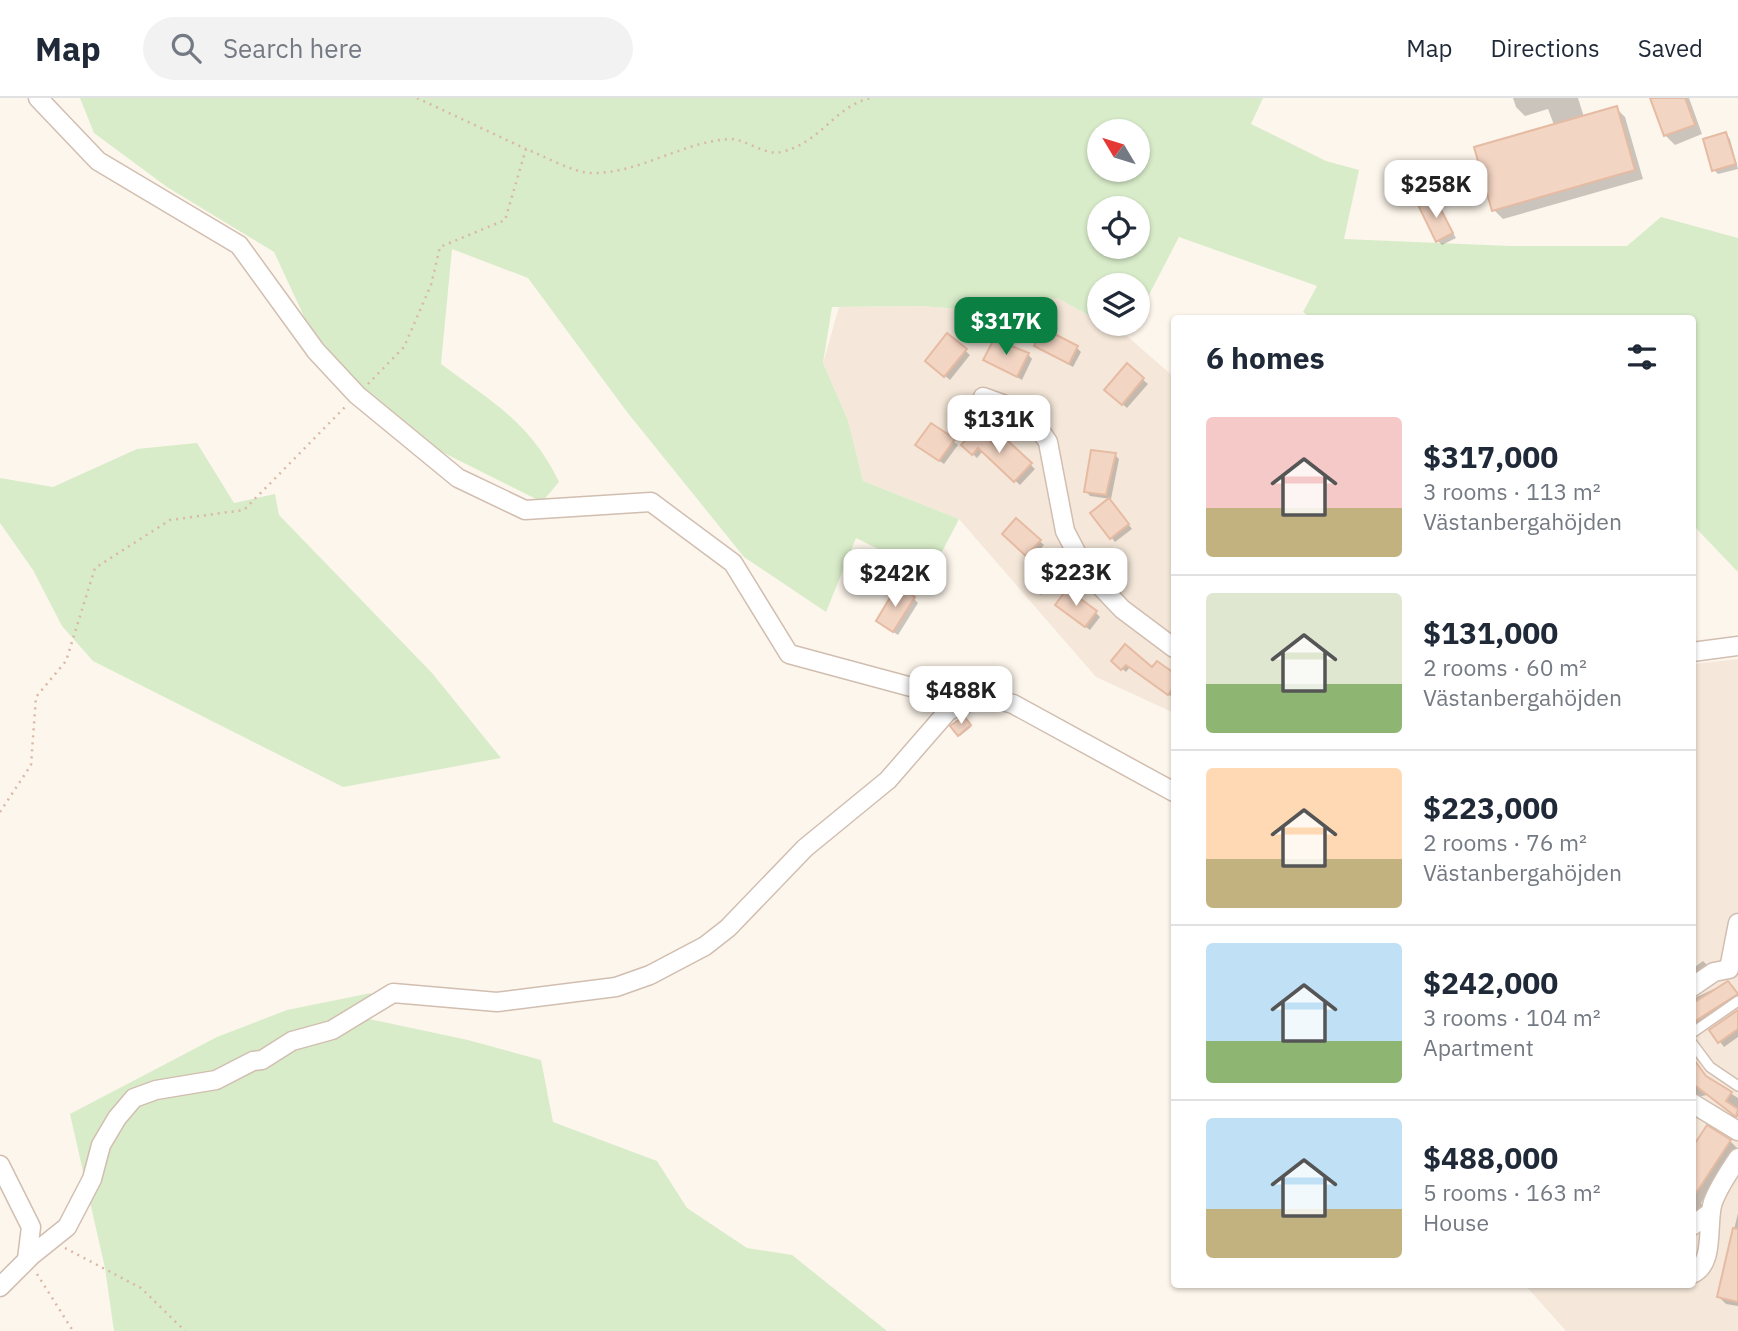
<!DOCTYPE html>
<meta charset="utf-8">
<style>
body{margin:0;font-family:"IBM Plex Sans",sans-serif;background:#f2f2f3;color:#1f2937;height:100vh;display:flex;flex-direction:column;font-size:26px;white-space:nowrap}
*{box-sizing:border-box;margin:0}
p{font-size:23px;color:#747a83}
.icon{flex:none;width:38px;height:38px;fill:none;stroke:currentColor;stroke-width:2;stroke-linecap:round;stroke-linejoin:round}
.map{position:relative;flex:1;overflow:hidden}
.details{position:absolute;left:1171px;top:217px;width:525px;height:973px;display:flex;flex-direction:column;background:#fff;border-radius:7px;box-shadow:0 2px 5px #0004}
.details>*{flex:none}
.needle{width:46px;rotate:308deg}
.controls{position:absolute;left:1087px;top:21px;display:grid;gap:14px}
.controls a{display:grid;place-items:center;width:63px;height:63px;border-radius:50%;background:#fff;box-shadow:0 2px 5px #0004;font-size:35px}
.price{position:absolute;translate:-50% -60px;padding:0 16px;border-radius:14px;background:#fff;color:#222;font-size:23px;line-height:46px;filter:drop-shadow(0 2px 4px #0008)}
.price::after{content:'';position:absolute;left:50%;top:42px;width:21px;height:16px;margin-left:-10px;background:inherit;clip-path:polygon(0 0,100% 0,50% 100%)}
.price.active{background:#0b8043;color:#fff}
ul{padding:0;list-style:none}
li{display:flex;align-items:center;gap:21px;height:175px;padding:0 35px}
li+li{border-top:2px solid #e0e1e3}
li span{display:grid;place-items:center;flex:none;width:196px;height:140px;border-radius:7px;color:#555}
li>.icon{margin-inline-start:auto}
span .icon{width:84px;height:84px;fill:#fffc;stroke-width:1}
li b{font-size:30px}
h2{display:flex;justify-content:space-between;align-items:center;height:84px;padding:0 35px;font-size:30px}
header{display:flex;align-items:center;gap:42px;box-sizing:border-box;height:98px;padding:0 35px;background:#fff;border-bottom:2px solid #e0e1e3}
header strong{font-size:33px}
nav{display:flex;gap:38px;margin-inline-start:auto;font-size:24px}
.search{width:490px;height:63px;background:#f2f2f3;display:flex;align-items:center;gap:18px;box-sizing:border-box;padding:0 24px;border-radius:38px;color:#747a83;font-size:26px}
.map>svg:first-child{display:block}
.residential{fill:#f5e8da}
.green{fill:#d8ecc9;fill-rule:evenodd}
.shadow{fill:#0003}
.building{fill:#f3d5c3;stroke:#e6bba3;stroke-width:2}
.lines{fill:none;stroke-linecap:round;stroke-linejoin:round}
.lane-casing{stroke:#d1beb0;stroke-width:12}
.street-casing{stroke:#d1beb0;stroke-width:21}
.path{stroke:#d9b8a5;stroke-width:2.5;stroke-dasharray:2 5;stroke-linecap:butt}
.lane{stroke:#fff;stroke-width:9}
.street{stroke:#fff;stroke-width:18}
</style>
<header>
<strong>Map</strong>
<div class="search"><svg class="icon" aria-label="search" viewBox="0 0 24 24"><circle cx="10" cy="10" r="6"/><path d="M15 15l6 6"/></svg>Search here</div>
<nav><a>Map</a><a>Directions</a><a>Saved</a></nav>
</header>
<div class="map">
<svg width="1738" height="1233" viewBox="0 0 1738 1233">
<rect width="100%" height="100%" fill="#fdf6ec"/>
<!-- residential -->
<path class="residential" d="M1057 200 1099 223V226L1127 238 1174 279V615L1096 579 959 421 863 383 848 322 823 265 839 209 921 208 974 212Z
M1738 561V1233H1566L1525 1187 1692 1186V566Z"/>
<!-- green -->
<path class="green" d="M80 0H1263L1251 26 1326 63 1359 72 1344 141 1510 148H1627L1661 119 1738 140V474L1692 426V220H1311L1303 214 1317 188 1179 139 1138 218V187H1099V223L1057 200 974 212 921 208 832 209 823 265 848 322 863 383 959 421 930 477 856 440 826 514 744 459 627 314 528 180 452 151 441 266C491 303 531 325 559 384L542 404 430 348 374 305 308 227 274 154 167 89 94 35ZM1099 33H1138V72H1099ZM1099 110H1138V149H1099Z
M197 345 234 405 275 396 279 417 432 575 501 660 343 689 93 563 62 528 33 472 0 425V380L53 389 137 351Z
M371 895 369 921 468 942 541 962 553 1024 657 1063 687 1110 747 1150 792 1157 887 1233H114L105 1170 70 1016 217 939 287 912Z"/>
<!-- shadow -->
<path class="shadow" d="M1513 0H1578L1584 19 1616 10 1625 19 1643 81 1503 121 1494 112 1554 27 1548 11 1525 18 1516 9Z
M1652 0H1689L1702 36 1675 47 1666 38Z
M1726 36 1730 41 1738 71 1718 76 1714 72Z
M1434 103 1456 140 1442 147 1438 143Z
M948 237 970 257 950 282 932 267Z
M1036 248 1077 250 1081 254 1073 269Z
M1028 256 1032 261 1022 282 985 261Z
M1127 268 1148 286 1127 310 1111 296Z
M931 327 958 347 944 366 922 351Z
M1007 344 1035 371 1020 387 983 353 977 360 963 347 999 353Z
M1115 357 1119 361 1111 401 1090 398 1086 393Z
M1113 406 1132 431 1115 444 1111 439Z
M1017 423 1044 447 1032 461 1004 436Z
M1047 473 1056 484 1041 497 1036 492Z
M914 501 918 505 898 537 883 527Z
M1062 511 1096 515 1100 519 1090 532Z
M1113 563 1152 572 1157 565 1174 577V596L1172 599 1130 569 1126 574Z
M964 621 971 629 960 638 952 629Z
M1703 863 1711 871 1692 886V871Z
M1727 885 1738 897V905L1692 935V901Z
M1738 912V939L1724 949 1711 932Z
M1692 959 1708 981 1738 1000V1019L1707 997 1692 1000Z
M1730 1043 1737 1050 1701 1105 1705 1110 1692 1124V1053Z
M1738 1115V1208L1726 1206 1718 1198Z"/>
<!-- building -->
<path class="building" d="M1650 0H1685L1695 27 1664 38Z
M1617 8 1635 72 1492 113 1474 49Z
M1726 34 1736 66 1712 73 1703 41Z
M1435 100 1453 135 1436 144 1419 109Z
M1043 230 1078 248 1069 266 1034 248Z
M947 235 967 251 944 279 925 263Z
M994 241 1029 255 1017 279 983 262Z
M1127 265 1144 280 1122 307 1104 292Z
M931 325 955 341 939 363 915 347Z
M976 330 999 351 1007 342 1032 365 1014 384 978 350 972 357 961 347Z
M1091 352 1116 355 1106 397 1084 394Z
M1109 400 1129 426 1110 441 1090 415Z
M1016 420 1041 442 1026 458 1002 436Z
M1043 466 1053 479 1035 494 1025 481Z
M897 488 915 499 893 534 876 523Z
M1067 491 1097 513 1085 529 1055 507Z
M1125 546 1152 569 1157 563 1174 575V588L1168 597 1126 567 1121 572 1111 563Z
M964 618 971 627 958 638 950 628Z
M1728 883 1738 896 1692 925V906Z
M1738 912V931L1718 945 1709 932Z
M1692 959 1706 978 1732 994 1726 1003 1738 1011 1736 1019 1692 985Z
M1707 1027 1731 1042 1692 1101V1050Z
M1733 1130 1738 1131V1204L1717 1199Z"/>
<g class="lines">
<defs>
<path id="lane" d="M1692 935 1738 903
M1692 945 1710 969 1738 988"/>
<path id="street" d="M38 0 98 63 239 147 316 253 357 297 458 380 525 412 651 404 733 465 789 556 967 604
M983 299 1028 315 1048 344 1065 433 1086 473 1122 511 1174 550
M1692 554 1738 548
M1692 889 1714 874 1729 871 1738 825
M1692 1005 1738 1033
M0 1067 31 1129 27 1161
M1692 1128 1711 1114
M1692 1176C1716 1166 1706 1124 1713 1104 1719 1088 1729 1074 1738 1060
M0 1189 32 1157 67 1129 92 1081 101 1047 117 1020 134 1000 156 992 216 982 253 963 262 962 292 943 332 932 393 895 497 904 616 889 650 877 705 848 728 830 805 750 888 682 948 613 975 601 999 602 1013 606 1174 694"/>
</defs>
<!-- lane casing -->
<use href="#lane" class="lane-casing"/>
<!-- street casing -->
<use href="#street" class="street-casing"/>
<!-- path -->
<path class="path" d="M417 0 526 51
M368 286 404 249 431 187 440 149 505 122 526 51C542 57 574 75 591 75 639 76 681 44 730 41 746 41 765 58 781 54 821 45 834 9 870 0
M0 714 31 667 36 599 66 563 95 470 170 422 244 412 346 308
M65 1150 141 1190 185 1233
M37 1176 73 1233"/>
<!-- lane -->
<use href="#lane" class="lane"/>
<!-- street -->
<use href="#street" class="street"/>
</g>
</svg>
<div class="controls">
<a><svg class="needle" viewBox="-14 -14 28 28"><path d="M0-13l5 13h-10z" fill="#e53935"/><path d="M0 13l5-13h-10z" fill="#747a83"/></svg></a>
<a><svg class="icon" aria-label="locate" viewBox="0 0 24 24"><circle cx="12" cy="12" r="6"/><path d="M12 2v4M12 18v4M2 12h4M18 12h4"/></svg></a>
<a><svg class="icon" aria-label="layers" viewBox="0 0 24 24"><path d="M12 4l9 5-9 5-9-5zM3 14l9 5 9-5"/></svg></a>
</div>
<b class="price" style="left:1436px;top:122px">$258K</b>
<b class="price active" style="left:1006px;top:259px">$317K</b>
<b class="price" style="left:999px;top:357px">$131K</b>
<b class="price" style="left:1076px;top:510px">$223K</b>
<b class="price" style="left:895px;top:511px">$242K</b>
<b class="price" style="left:961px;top:628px">$488K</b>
<section class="details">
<h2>6 homes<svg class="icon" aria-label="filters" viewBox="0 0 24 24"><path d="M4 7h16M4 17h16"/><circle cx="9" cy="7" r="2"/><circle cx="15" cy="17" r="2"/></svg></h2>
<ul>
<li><span style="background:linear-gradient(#f6c9c9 65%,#c2b280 0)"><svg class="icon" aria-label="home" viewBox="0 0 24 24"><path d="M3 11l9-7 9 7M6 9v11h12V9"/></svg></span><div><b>$317,000</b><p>3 rooms · 113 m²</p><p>Västanbergahöjden</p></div></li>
<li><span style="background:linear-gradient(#dfe7d0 65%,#8fb573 0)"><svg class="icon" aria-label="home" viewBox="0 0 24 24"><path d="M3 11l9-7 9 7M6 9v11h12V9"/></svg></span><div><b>$131,000</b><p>2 rooms · 60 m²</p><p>Västanbergahöjden</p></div></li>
<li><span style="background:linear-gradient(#ffd9b3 65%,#c2b280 0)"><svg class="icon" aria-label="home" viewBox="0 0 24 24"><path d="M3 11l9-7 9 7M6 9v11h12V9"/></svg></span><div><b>$223,000</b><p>2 rooms · 76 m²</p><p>Västanbergahöjden</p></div></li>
<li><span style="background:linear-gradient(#bfe0f5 70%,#8fb573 0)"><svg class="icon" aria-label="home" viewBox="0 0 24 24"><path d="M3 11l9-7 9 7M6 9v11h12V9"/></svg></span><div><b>$242,000</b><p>3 rooms · 104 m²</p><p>Apartment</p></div></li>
<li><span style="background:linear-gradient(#bfe0f5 65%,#c2b280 0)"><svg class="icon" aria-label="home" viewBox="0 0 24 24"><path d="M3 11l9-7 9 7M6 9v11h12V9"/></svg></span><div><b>$488,000</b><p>5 rooms · 163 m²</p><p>House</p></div></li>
</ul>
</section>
</div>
